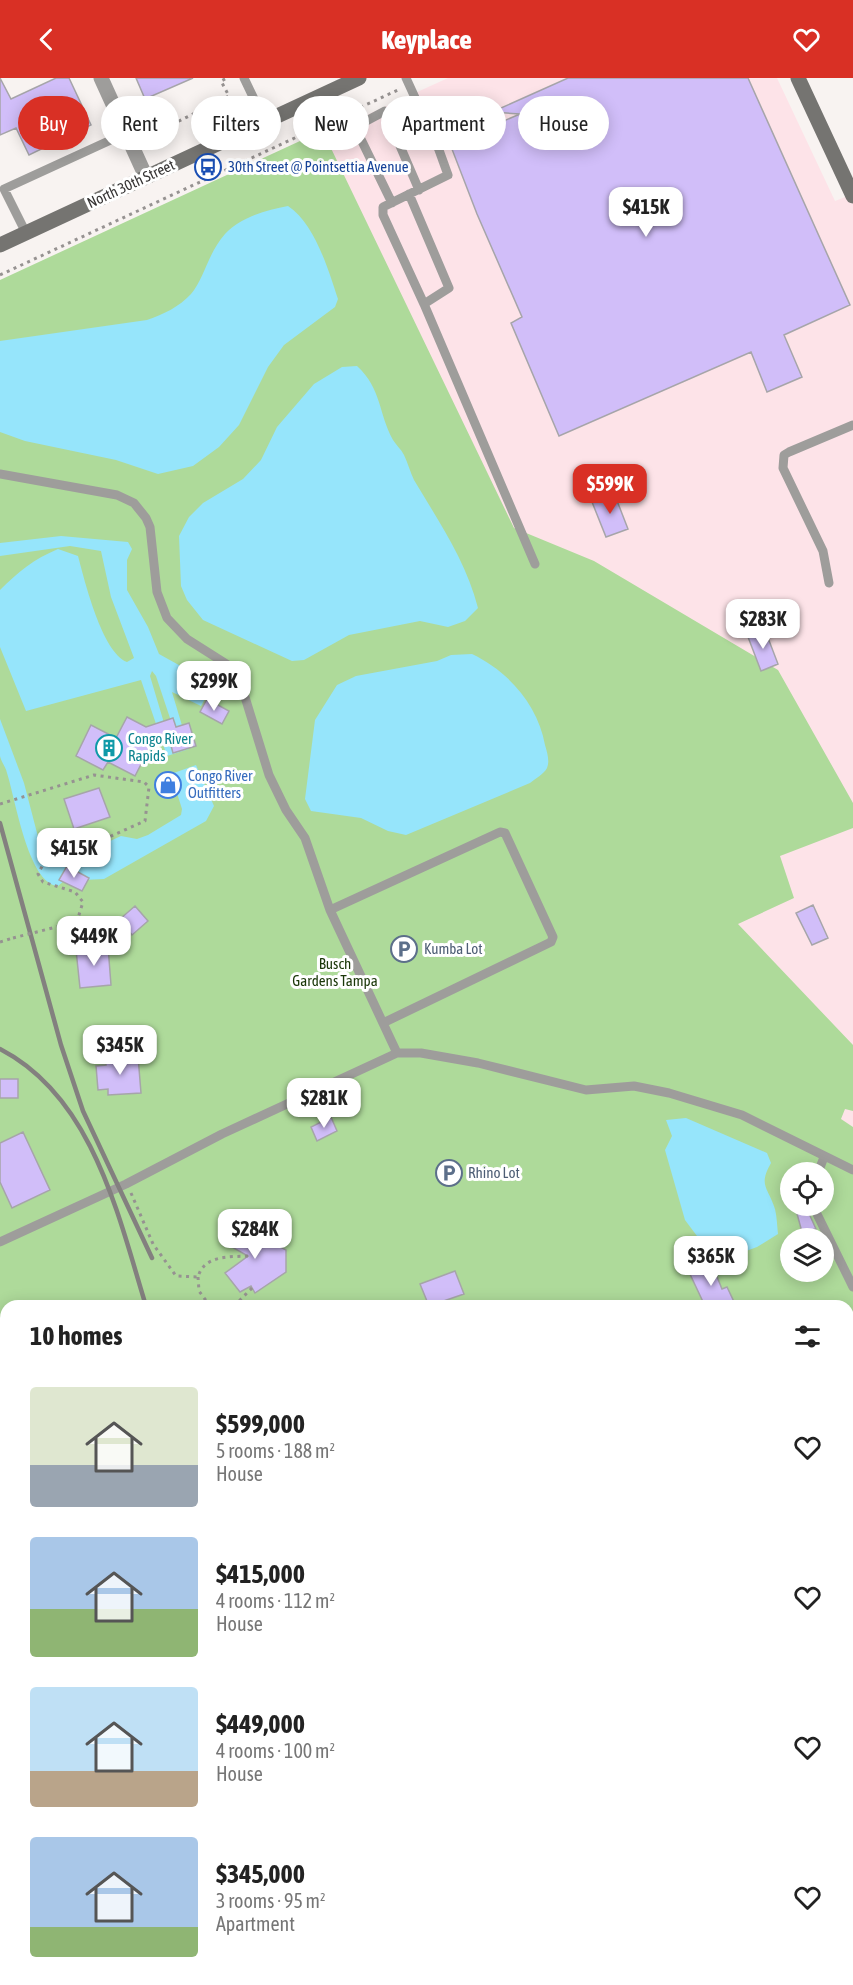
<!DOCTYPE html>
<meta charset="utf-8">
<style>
body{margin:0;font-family:"Asap Condensed",sans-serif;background:#f6f6f6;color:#222;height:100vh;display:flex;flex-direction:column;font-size:22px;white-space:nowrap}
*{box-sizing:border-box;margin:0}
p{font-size:20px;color:#767676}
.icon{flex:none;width:33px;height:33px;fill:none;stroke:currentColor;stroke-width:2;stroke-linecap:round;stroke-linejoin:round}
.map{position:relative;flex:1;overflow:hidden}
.details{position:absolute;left:0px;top:1222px;width:854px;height:686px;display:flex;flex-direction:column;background:#fff;border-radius:18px 18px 0 0;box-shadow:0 3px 15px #0003}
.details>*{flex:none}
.banner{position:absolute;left:18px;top:18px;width:818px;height:54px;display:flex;gap:12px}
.buttons{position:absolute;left:780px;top:1084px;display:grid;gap:12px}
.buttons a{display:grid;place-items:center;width:54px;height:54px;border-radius:50%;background:#fff;box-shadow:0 3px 15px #0003;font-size:30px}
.price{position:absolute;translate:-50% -51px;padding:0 14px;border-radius:12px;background:#fff;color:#222;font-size:20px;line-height:39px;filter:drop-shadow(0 2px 3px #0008)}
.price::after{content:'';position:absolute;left:50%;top:36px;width:18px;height:14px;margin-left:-9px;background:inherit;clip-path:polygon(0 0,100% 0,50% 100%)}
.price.active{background:#d93025;color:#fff}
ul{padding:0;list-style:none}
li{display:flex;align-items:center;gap:18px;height:150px;padding:0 30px}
li span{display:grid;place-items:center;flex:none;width:168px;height:120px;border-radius:6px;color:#555}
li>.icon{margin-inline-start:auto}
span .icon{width:72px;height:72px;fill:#fffc;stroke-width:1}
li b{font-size:26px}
h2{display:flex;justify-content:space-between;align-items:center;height:72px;padding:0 30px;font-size:26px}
.pill{padding:0 21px;border-radius:27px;background:#fff;box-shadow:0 3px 15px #0003;font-size:21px;line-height:54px}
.pill.active{background:#d93025;color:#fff}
header{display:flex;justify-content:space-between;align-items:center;height:78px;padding:0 30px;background:#d93025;color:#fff;font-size:27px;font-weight:800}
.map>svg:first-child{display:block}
.industrial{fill:#fde3e8}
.green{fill:#aeda9a;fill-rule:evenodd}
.water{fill:#96e5fb;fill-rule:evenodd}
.building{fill:#d1bef9;stroke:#a6a5a9;stroke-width:1.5}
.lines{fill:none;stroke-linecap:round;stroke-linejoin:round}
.path{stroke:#969291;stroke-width:3;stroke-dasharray:3 4.5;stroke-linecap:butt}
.lane{stroke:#9e9d9b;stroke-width:9}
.street{stroke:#9e9d9b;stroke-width:15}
.secondary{stroke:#757471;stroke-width:15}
.rail{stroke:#83807f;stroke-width:4.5}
.path-bridge{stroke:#969291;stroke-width:3;stroke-dasharray:3 4.5;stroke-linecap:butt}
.labels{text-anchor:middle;stroke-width:6;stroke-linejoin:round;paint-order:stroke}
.transit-label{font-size:15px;fill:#164399;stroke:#fff;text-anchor:start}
.street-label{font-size:15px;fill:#353333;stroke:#fff}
.culture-label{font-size:15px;fill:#0d838f;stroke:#fff;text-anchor:start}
.shop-label{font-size:15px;fill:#366cbe;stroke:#fff;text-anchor:start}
.service-label{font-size:15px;fill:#4e5e75;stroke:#fff;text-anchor:start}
.park-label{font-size:15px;fill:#1a3708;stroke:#fff}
</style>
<header><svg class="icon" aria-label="back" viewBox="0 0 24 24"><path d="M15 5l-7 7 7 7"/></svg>Keyplace<svg class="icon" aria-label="heart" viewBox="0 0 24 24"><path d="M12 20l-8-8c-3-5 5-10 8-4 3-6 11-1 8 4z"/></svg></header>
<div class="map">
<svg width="853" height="1907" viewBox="0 0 853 1907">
<rect width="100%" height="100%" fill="#f8f3f1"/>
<!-- industrial -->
<path class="industrial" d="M448 0H777L835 123 853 116V1049L751 992 483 423 316 60Z"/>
<!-- green -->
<path class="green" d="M316 60 320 68 328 64 514 450 594 483 778 592 853 725V750L780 778 794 820 738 846 853 967V1033L845 1031 841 1041 853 1049V1907H0V202L300 63ZM790 1095H824V1128H790ZM790 1161H824V1194H790ZM6 1228H848V1902H6Z"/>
<!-- water -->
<path class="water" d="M288 128C315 146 328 191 338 221L335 229 284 267 268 289 239 347 219 369 193 388 158 396 116 382 25 363 0 354V263L147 242C164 236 179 229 191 216 204 201 208 175 225 156 241 139 266 132 288 128Z
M357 288C382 311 378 335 393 362 396 367 401 371 404 377 408 385 410 394 414 402 439 444 466 483 478 530L465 543 448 549 420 543 349 557 304 582 292 583 203 542 187 522 181 508 179 458 189 439 203 425 243 401 261 382 277 349 314 306 342 289Z
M61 458 128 464 132 471 127 482V512L148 549 159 576 213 606 201 628 172 614 189 671 167 678 141 602 26 633 0 569V512C18 494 34 481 58 471L78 478C85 504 102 574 127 584L134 580 111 519 101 473 70 468 0 478V465ZM152 593 156 598 181 673 173 675 150 598Z
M472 576C508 593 538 627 545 667 547 674 550 683 547 690 544 696 535 701 530 705L406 757 388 753 361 740 311 733 305 721 315 642 337 607 356 598 437 583 451 577Z
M0 641 24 705 42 774 53 785H62L121 758 137 761 148 757 181 737 182 731 171 696 196 687 214 728 206 743 104 801 64 803 58 808C28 806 15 719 7 695 6 689 1 684 0 678 0 667 0 652 0 641Z
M686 1040 767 1075 771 1085C758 1108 768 1109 775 1131 777 1139 777 1148 778 1156L757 1169 727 1180 700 1162 685 1142 665 1072 672 1058 666 1042Z
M118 1902H193L194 1907H114Z"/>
<!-- building -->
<path class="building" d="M0 0 11 21 56 0H69L91 47 29 77 16 50 0 57Z
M136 0H193L145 21Z
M568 0H748L850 227 784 257 802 299 767 314 751 274 559 358 511 245 522 239 477 136 450 66 520 36 492 34Z
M614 415 628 451 606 459 592 424Z
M765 552 778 586 761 593 748 559Z
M207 621 229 633 222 646 200 634Z
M127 639 146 649 173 640 176 649 189 645 196 668 173 675 169 660 152 665 135 698 108 684 103 692 76 678 91 647 116 660Z
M99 710 110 739 74 751 64 721Z
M67 788 89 800 82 813 59 802Z
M813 827 828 860 812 867 796 835Z
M135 828 148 843 132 857 129 853 95 863 100 859 96 845 110 840 112 848Z
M108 868 111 907 80 910 76 872Z
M138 978 141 1015 108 1017V1011L98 1012 96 988 106 987 105 980Z
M0 1001H18V1020H0Z
M331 1039 337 1053 317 1063 311 1049Z
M23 1054 50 1112 12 1130 0 1104V1065Z
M806 1129 816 1151 802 1154 796 1132Z
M237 1145 286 1172V1194L255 1215 251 1208 240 1214 225 1195 248 1178 223 1164Z
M711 1184 722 1211 727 1209 736 1228H705L689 1194Z
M455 1193 464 1216 429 1228 420 1206Z"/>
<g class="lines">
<!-- path -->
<path class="path" d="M145 60 229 18 221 3 227 0
M0 197 400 11
M0 726 94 697 144 704 149 709 145 743 68 777H48L38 796 43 804 75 814 83 824 78 840 64 847
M0 864 13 860
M131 1115 153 1166 176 1198 198 1199C204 1177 229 1179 248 1178
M198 1199 199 1213 210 1228
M234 1228 252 1210
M848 1489 853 1487
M260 1907V1902
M669 1907 678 1902"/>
<!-- lane -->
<path class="lane" d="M244 0 265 44
M406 0 439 72 448 97 383 129V137L424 226 535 486
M426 45 482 39
M409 116 449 210 424 226
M392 125 355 49 385 33 419 112
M26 155 4 111 126 55
M0 396 117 417 134 425 146 440 150 449 157 514 167 540 187 561 228 587 241 606 269 697 286 732 305 760 330 832 397 975
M829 505 823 473 783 390 784 377 789 374 853 347
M330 832 500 754 505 755 553 859 551 864 383 945
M818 1095 824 1079
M813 1128 853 1209
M0 1164 126 1106 222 1056 397 975H421L478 985 586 1012 634 1008 669 1015 742 1037 853 1092
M848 1373 853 1370"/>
<!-- street -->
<path class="street" d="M101 0 146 99"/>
<!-- secondary -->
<path class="secondary" d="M798 0 853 118
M0 167 359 0"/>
<!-- rail -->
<path class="rail" d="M0 745 61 967 83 1033 152 1180
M0 971C93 1019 118 1137 146 1228
M0 1883 6 1881
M782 1902V1907"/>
<!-- path-bridge -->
<path class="path-bridge" d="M13 860 64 847"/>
</g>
<!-- icons -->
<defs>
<symbol id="bus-ring" viewBox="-11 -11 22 22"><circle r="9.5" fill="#fff" stroke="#1a4fb4" stroke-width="1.5"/><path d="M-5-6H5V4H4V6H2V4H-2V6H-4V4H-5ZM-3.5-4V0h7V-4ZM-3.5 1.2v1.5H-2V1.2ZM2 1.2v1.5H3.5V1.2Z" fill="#1a4fb4"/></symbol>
<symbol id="building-ring" viewBox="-11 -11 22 22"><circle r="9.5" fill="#fff" stroke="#0f9aa8" stroke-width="1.5"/><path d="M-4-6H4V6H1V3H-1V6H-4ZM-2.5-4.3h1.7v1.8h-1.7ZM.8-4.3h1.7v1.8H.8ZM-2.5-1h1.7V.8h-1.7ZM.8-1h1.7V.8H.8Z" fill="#0f9aa8"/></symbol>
<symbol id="shop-ring" viewBox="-11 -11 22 22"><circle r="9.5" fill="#fff" stroke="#3f7fe0" stroke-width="1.5"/><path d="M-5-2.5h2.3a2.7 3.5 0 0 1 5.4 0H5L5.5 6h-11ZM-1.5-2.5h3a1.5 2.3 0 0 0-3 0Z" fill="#3f7fe0"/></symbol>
<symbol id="parking-ring" viewBox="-11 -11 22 22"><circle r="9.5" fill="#fff" stroke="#5c6f8a" stroke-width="1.5"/><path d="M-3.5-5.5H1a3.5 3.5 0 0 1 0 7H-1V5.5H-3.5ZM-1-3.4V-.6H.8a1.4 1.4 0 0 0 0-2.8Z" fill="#5c6f8a"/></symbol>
</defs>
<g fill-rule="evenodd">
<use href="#bus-ring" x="193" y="74" width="30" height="30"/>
<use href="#building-ring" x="94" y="655" width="30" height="30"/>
<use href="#shop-ring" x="153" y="692" width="30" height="30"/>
<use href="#parking-ring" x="389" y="856" width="30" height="30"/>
<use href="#parking-ring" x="434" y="1080" width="30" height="30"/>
</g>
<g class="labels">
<!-- transit labels -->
<g class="transit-label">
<text x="228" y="94">30th Street @ Pointsettia Avenue</text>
</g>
<!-- street labels -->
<g class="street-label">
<text transform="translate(131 106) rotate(-25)" y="5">North 30th Street</text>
</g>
<!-- culture labels -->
<g class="culture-label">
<text x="128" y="666">Congo River<tspan x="128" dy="17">Rapids</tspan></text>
</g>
<!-- shop labels -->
<g class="shop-label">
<text x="188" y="703">Congo River<tspan x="188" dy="17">Outfitters</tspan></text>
</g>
<!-- service labels -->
<g class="service-label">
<text x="424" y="876">Kumba Lot</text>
<text x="468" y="1100">Rhino Lot</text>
</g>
<!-- park labels -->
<g class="park-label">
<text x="335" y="891">Busch<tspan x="335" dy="17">Gardens Tampa</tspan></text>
</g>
</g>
</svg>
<div class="buttons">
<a><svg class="icon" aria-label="locate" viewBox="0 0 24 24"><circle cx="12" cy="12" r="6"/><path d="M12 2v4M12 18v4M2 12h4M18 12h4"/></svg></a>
<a><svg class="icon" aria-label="layers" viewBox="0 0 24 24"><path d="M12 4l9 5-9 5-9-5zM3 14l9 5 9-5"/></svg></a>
</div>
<b class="price" style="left:646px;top:160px">$415K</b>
<b class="price active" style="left:610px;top:437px">$599K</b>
<b class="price" style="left:763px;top:572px">$283K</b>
<b class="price" style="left:214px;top:634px">$299K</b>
<b class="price" style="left:74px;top:801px">$415K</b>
<b class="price" style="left:94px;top:889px">$449K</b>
<b class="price" style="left:120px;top:998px">$345K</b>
<b class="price" style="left:324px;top:1051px">$281K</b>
<b class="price" style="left:255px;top:1182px">$284K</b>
<b class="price" style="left:711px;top:1209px">$365K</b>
<div class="banner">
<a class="pill active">Buy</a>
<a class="pill">Rent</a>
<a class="pill">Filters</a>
<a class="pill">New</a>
<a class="pill">Apartment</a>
<a class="pill">House</a>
</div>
<section class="details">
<h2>10 homes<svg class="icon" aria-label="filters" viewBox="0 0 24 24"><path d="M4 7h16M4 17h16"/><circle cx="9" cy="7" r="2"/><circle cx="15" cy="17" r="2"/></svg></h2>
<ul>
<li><span style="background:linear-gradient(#dfe7d0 65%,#9aa5b1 0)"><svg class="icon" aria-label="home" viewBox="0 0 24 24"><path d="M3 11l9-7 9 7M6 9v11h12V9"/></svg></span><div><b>$599,000</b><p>5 rooms · 188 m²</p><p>House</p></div><svg class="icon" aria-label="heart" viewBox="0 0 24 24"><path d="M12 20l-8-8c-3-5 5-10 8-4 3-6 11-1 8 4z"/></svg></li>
<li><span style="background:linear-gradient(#a9c7e8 60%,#8fb573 0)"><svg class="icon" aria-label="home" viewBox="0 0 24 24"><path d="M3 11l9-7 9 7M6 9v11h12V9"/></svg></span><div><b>$415,000</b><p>4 rooms · 112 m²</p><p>House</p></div><svg class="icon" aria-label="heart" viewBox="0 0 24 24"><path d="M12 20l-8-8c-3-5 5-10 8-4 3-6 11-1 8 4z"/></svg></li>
<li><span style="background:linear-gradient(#bfe0f5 70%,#b9a48a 0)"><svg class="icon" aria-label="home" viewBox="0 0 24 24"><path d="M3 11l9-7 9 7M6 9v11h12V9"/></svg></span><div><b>$449,000</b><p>4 rooms · 100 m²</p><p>House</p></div><svg class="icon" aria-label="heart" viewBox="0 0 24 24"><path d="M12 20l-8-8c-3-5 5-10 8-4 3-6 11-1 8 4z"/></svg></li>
<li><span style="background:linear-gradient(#a9c7e8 75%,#8fb573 0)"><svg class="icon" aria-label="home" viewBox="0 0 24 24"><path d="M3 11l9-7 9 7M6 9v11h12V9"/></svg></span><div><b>$345,000</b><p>3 rooms · 95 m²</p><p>Apartment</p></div><svg class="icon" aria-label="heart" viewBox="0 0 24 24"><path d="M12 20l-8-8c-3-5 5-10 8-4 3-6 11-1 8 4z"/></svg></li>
</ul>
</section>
</div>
